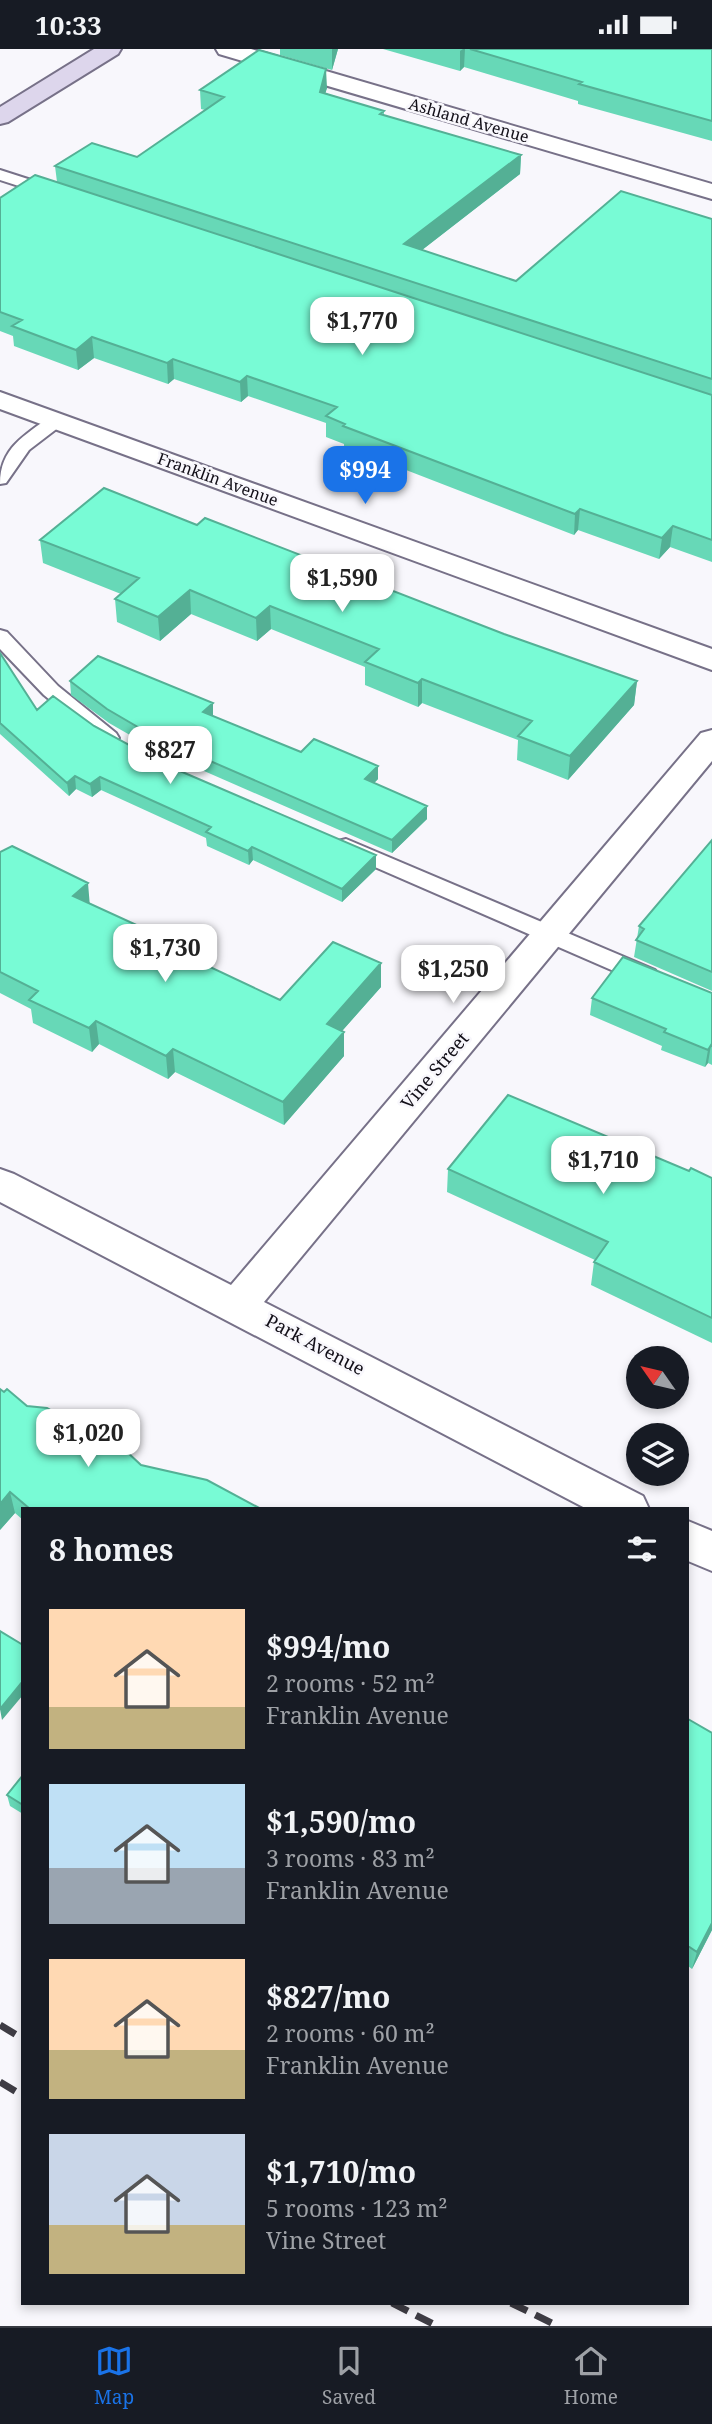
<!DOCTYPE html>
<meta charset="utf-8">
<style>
body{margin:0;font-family:"Noto Serif",serif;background:#20242c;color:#f1f3f6;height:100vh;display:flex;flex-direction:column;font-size:26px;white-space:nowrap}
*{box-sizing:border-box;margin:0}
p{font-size:23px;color:#9ea1a6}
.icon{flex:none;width:38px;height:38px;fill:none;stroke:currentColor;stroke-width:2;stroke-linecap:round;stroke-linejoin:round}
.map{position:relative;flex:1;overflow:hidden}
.drawer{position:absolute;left:21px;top:1458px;width:668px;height:798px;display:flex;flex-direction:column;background:#171b24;border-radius:0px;box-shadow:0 4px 10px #0003}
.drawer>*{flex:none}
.needle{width:46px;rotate:304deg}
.buttons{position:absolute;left:626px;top:1297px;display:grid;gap:14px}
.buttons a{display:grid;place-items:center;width:63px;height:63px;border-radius:50%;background:#171b24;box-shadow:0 4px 10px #0003;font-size:35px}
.price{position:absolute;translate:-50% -60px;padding:0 16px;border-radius:14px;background:#fff;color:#222;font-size:23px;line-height:46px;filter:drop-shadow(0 2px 4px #0008)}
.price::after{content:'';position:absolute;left:50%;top:42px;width:21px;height:16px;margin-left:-10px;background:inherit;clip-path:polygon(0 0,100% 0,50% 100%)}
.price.on{background:#1a73e8;color:#fff}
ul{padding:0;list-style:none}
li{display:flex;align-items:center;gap:21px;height:175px;padding:0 28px}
li span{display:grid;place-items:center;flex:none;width:196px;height:140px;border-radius:0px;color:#555}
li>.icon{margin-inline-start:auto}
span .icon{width:84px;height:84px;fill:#fffc;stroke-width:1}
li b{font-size:30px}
h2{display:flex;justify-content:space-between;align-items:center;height:84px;padding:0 28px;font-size:30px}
.status{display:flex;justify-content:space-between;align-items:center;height:49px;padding:0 35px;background:#171b24;direction:ltr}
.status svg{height:19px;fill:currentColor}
.tabs{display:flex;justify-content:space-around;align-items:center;height:98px;border-top:2px solid #363941;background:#171b24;font-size:19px;color:#9ea1a6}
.tabs a{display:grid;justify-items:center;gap:4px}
.tabs .on{color:#1a73e8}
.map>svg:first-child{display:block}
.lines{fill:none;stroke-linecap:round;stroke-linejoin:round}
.lane-casing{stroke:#777188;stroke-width:4}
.street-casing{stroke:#777188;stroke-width:4}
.secondary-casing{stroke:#777188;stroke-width:4}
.lane{fill:#fff;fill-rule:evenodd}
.street{fill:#fff;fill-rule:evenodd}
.secondary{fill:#ddd6ec;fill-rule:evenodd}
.rail{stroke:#3e3c44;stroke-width:7;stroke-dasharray:18 9;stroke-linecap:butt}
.wall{fill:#67d8b7}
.shaded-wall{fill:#54b095}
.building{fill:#78fbd5;stroke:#54b095;stroke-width:2}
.labels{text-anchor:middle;stroke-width:5;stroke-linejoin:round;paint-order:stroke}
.far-street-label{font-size:16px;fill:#120f18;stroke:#f8f7fc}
.street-label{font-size:18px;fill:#120f18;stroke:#f8f7fc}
</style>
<div class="status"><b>10:33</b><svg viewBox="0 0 49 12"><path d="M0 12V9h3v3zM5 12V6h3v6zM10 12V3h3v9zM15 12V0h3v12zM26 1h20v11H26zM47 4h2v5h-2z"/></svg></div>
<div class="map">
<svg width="712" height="2277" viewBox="0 0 712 2277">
<rect width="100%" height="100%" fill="#f8f7fc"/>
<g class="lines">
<defs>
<path id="lane" d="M0 121 59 140 61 143 53 148 0 131Z
M57 366 66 371 63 375 29 401 6 434 0 435C0 399 24 387 51 367Z
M0 581 7 583 58 637 116 684 119 689 116 694H102L44 646 0 600Z
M346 790 655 921 658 927 655 933 647 935 639 933 338 802 335 797 338 792Z"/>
<path id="street" d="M216 0H251L712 135V150L219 5Z
M0 343 712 600V621L0 360Z
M712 681V712L264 1253 643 1447 649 1460H587L0 1153V1120L14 1125 231 1236 701 684Z
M688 1472 712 1482V1522L688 1512Z"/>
<path id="secondary" d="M94 0H121L118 5 8 73 0 75V58Z"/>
</defs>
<!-- lane casing -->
<use href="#lane" class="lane-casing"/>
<!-- street casing -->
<use href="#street" class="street-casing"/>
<!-- secondary casing -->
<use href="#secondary" class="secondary-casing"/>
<!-- lane -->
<use href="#lane" class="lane"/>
<!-- street -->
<use href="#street" class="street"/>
<!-- secondary -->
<use href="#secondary" class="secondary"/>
<!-- rail -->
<path class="rail" d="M0 1976 23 1990
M0 2033 23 2047
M392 2254 437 2277
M511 2254 558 2277"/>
</g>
<!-- wall -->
<path class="wall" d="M280 0H338L332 21 280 6Z
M383 0H712V92L578 55V52L464 18 460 22Z
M327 39 325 44 384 62V66L521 106 520 125 422 201 516 232 712 170V513L670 498 659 510 578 481 574 486 344 397V395L326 388V374L248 347 241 353 174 330 168 335 94 309 78 321 14 297 13 287 0 282V149L57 133 55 117 137 108 205 61 201 60 200 41Z
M197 476 637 632 634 656 568 731 517 711 518 691 422 654 418 658 365 636V618L271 580 257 592 191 565 160 592 117 573 115 550 121 545 43 514 40 491Z
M0 604 37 661 94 677 166 716 376 820 342 853 253 811 249 816 207 797 206 789 101 741 92 748 76 740 69 747 0 685Z
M70 632 213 668 301 703 378 717V730L374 734 427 770 392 804 156 701 109 674 71 646Z
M712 791V942L634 908 639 877Z
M0 803 166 897 280 951 381 914V938L342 982 344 1007 284 1076 175 1023 168 1030 99 995 92 1003 33 974 31 960 0 944Z
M712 944V1016L708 1014 705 1018 661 1001 662 997 590 966 592 949Z
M448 1120 689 1122 712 1129V1294L591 1236 594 1213 595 1211 447 1143Z
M27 1357 141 1416 261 1460H23V1471L15 1464 0 1481Z
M688 1670 712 1684V1881L692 1920 688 1917Z
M23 1726V1765L10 1757 7 1746Z"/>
<!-- shaded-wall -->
<path class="shaded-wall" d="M332 0H338L332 21Z
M463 0H465L464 18 460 22V2Z
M326 20 327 39 320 62V43Z
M521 106 520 125 404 215V195Z
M92 288 94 309 78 321 76 301Z
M173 310 174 330 168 335 167 314Z
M247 327 248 347 241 353 240 333Z
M580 460 578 481 574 486 575 465Z
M673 477 670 498 659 510 662 489Z
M190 541 191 565 160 592 158 568Z
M270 557 271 580 257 592 256 569Z
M422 630V654L418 658V634Z
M637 632 634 656 568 731 570 707Z
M213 654V667L203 663Z
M378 717V730L365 743V730Z
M75 727 76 740 69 747 67 734Z
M100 728 101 741 92 748 90 735Z
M427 757V770L392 804V791Z
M252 798 253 811 249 816 248 802Z
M376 806V820L342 853V840Z
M88 834 90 858 73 847Z
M165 889 167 912 159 894Z
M381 914V938L327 999V975Z
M96 972 99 995 92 1003 89 979Z
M344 983V1007L284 1076 283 1053Z
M711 996 708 1014 705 1018 708 1001Z
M173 1000 175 1023 168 1030 166 1007Z
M10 1443 15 1464 0 1481V1455Z
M23 1632V1646L2 1671 0 1660Z
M712 1874V1881L692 1920 697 1903Z"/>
<!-- building -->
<path class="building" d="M470 0H712V72L579 35 582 33Z
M259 1 326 20 320 43 384 62 380 65 521 106 404 195 516 232 621 142 712 170V330L55 117 92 94 137 108 224 48 200 41Z
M35 126 712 346V491L673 477 662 489 580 460 575 465 343 377 345 375 326 367 337 358 247 327 240 333 173 310 167 314 92 288 76 301 12 277 22 271 0 263V149Z
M104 439 197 476 205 469 504 585 637 632 570 707 518 687 532 672 422 630 418 634 365 613 379 600 270 557 256 569 190 541 158 568 115 550 139 529 40 491Z
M0 604 37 661 53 647 94 677 166 716 376 806 342 840 252 798 248 802 206 783 211 778 100 728 90 735 75 727 67 734 0 674Z
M98 607 213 654 203 663 301 703 314 690 378 717 365 730 427 757 392 791 155 688 107 660 70 632Z
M712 791V923L636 891 644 880 639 877Z
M12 797 88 834 73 847 165 889 159 894 280 951 333 893 381 914 327 975 344 983 283 1053 173 1000 166 1007 96 972 89 979 29 951 38 942 0 923V803Z
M623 908 712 944V997L711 996 708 1001 664 983 666 980 592 949Z
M508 1046 689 1122 691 1119 712 1129V1269L594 1213 608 1193 448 1120Z
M0 1340 4 1343 7 1340 27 1357 47 1359 106 1393 110 1387 141 1416 207 1431 261 1460H30L10 1443 0 1455Z
M0 1582 23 1596V1632L0 1660Z
M688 1670 712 1684V1874L697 1903 688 1897Z
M23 1726V1756L7 1746Z"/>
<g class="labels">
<!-- far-street labels -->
<g class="far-street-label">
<text transform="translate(469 71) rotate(16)" y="6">Ashland Avenue</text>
<text transform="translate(218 430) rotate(20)" y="6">Franklin Avenue</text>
</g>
<!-- street labels -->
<g class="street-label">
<text transform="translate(435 1022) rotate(-50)" y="6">Vine Street</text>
<text transform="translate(315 1296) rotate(28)" y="6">Park Avenue</text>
</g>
</g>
</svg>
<div class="buttons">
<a><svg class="needle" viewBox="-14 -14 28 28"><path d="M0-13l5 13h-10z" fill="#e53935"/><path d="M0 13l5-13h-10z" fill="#9ea1a6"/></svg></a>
<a><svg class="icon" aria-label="layers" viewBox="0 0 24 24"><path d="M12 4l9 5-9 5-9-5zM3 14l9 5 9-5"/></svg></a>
</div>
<b class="price" style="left:362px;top:308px">$1,770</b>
<b class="price on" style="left:365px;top:457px">$994</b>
<b class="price" style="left:342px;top:565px">$1,590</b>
<b class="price" style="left:170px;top:737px">$827</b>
<b class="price" style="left:165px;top:935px">$1,730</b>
<b class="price" style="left:453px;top:956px">$1,250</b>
<b class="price" style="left:603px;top:1147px">$1,710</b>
<b class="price" style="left:88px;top:1420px">$1,020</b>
<section class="drawer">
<h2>8 homes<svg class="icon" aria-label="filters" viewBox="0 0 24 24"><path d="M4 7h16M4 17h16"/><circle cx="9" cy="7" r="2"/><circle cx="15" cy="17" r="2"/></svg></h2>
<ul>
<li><span style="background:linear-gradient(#ffd9b3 70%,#c2b280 0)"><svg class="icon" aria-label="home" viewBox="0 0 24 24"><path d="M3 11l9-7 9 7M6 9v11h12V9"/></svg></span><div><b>$994/mo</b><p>2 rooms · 52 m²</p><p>Franklin Avenue</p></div></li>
<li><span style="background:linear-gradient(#bfe0f5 60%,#9aa5b1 0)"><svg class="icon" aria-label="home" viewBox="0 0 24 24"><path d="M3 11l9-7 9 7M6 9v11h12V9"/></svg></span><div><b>$1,590/mo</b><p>3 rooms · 83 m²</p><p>Franklin Avenue</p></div></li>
<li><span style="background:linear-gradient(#ffd9b3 65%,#c2b280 0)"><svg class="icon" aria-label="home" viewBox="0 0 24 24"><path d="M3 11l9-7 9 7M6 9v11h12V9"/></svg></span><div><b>$827/mo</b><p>2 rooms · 60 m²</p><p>Franklin Avenue</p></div></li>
<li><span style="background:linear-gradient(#c9d6e8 65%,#c2b280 0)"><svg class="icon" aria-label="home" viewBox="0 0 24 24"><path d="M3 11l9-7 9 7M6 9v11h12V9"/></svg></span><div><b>$1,710/mo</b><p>5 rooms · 123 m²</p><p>Vine Street</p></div></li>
</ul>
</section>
</div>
<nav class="tabs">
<a class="on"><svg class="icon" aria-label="map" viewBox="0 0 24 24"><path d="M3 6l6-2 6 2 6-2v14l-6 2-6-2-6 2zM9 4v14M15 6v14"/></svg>Map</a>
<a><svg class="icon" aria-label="saved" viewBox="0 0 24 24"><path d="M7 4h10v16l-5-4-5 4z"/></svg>Saved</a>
<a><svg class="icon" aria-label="home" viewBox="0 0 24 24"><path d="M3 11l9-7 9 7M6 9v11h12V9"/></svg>Home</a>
</nav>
